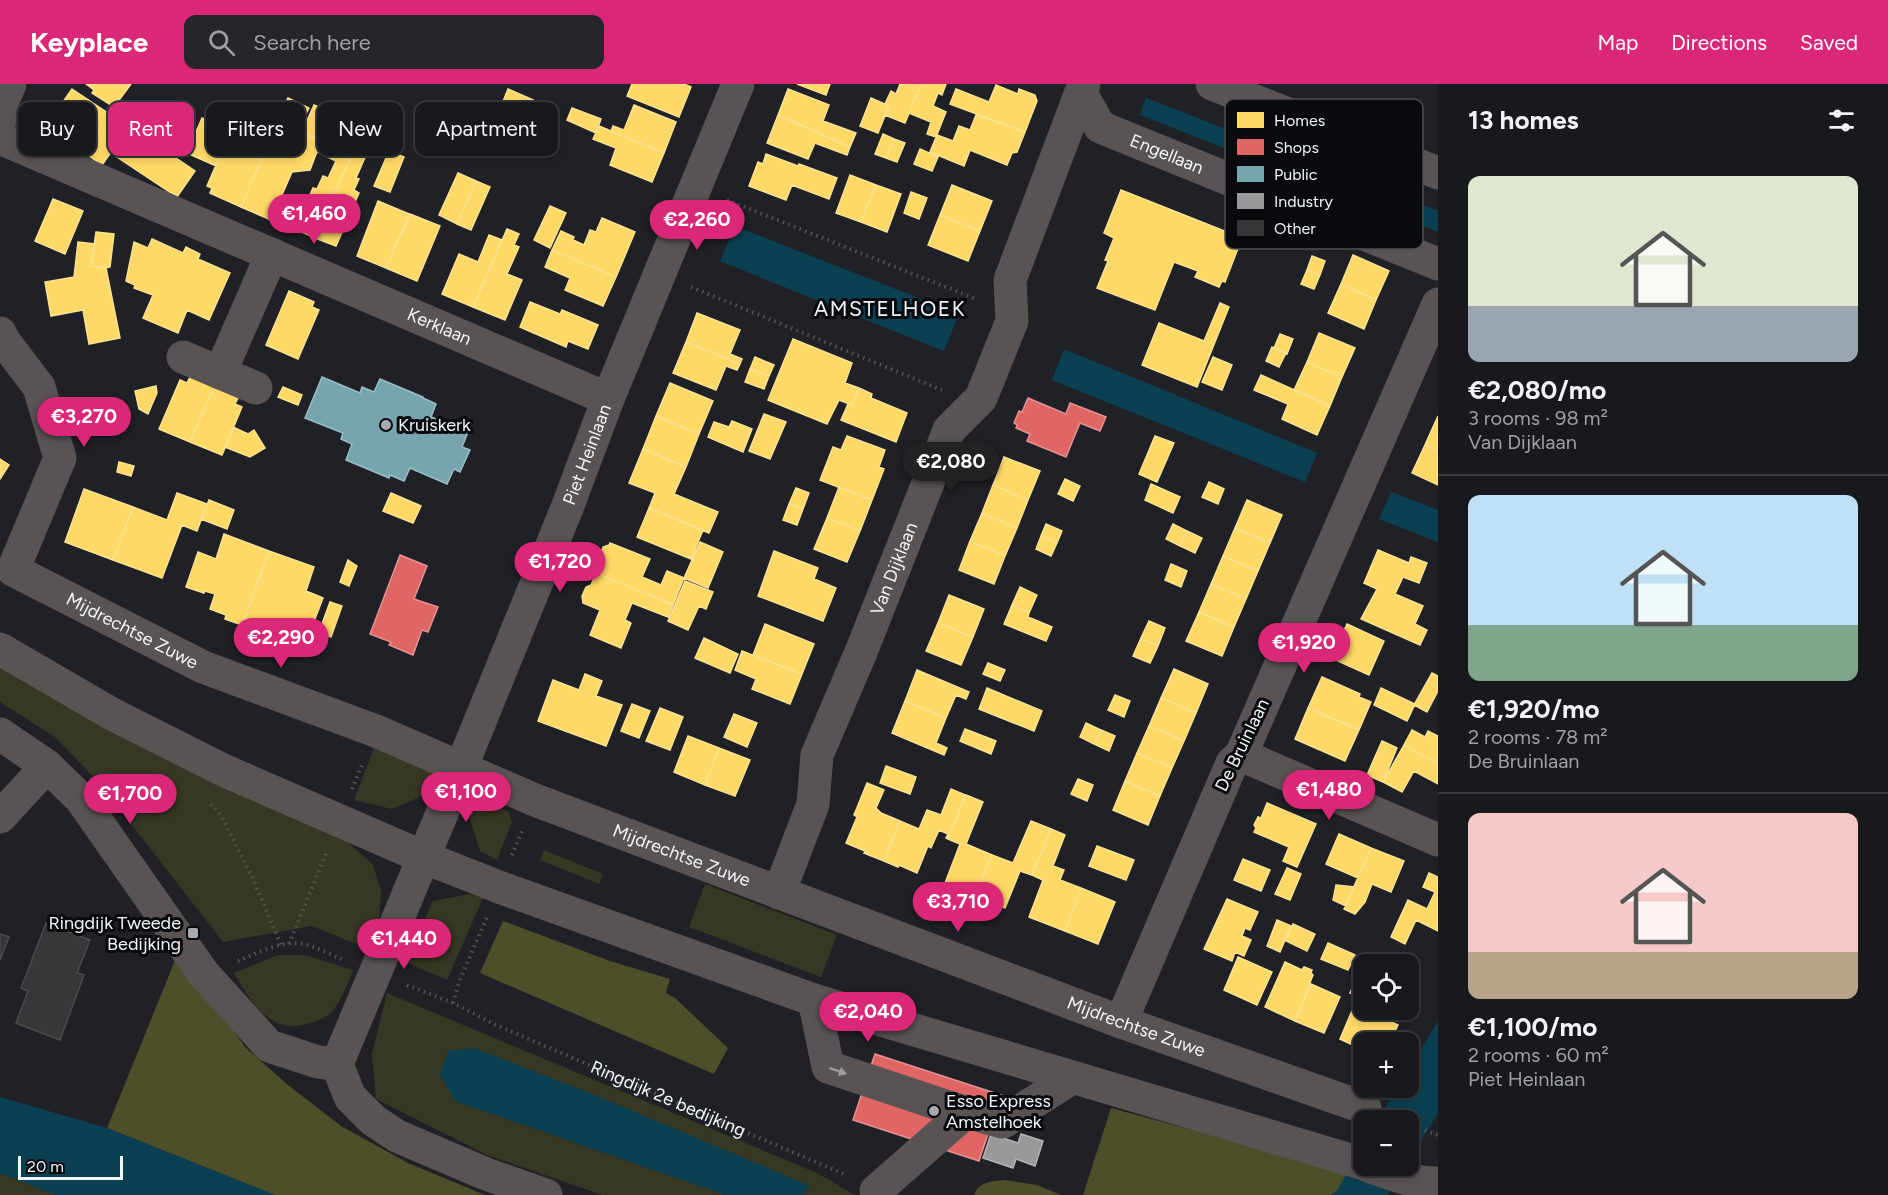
<!DOCTYPE html>
<meta charset="utf-8">
<style>
body{margin:0;font-family:Figtree,sans-serif;background:#242629;color:#f1f3f6;height:100vh;display:flex;flex-direction:column;font-size:22px;white-space:nowrap}
*{box-sizing:border-box;margin:0}
p{font-size:20px;color:#9ea0a3}
.icon{flex:none;width:33px;height:33px;fill:none;stroke:currentColor;stroke-width:2;stroke-linecap:round;stroke-linejoin:round}
.map{position:relative;flex:1;overflow:hidden}
.sheet{display:flex;flex-direction:column;background:#17191c;width:450px}
.sheet>*{flex:none}
.hud{position:absolute;left:18px;top:18px;width:570px;height:54px;display:flex;gap:12px}
.controls{position:absolute;left:1353px;top:870px;display:grid;gap:12px}
.controls a{display:grid;place-items:center;width:66px;height:66px;border-radius:12px;background:#17191c;box-shadow:0 3px 9px #0003,0 0 0 2px #36383b;font-size:30px}
.scale{position:absolute;left:18px;bottom:15px;width:105px;box-sizing:border-box;padding-left:6px;border:3px solid #f1f4fa;border-top:0;font-size:16px;line-height:21px;white-space:nowrap;color:#f1f4fa;-webkit-text-stroke:4px #080a0e;paint-order:stroke}
.price{position:absolute;translate:-50% -51px;padding:0 14px;border-radius:21px;background:#db2777;color:#fff;font-size:20px;line-height:39px;filter:drop-shadow(0 2px 3px #0008)}
.price::after{content:'';position:absolute;left:50%;top:36px;width:18px;height:14px;margin-left:-9px;background:inherit;clip-path:polygon(0 0,100% 0,50% 100%)}
.price.selected{background:#222;color:#fff}
ul{padding:0;list-style:none}
li{display:grid;align-content:center;gap:12px;height:318px;padding:0 30px}
li+li{border-top:2px solid #36383b}
li span{display:grid;place-items:center;height:186px;border-radius:12px;color:#555}
li>.icon{margin-inline-start:auto}
span .icon{width:108px;height:108px;fill:#fffc;stroke-width:1}
li b{font-size:26px}
h2{display:flex;justify-content:space-between;align-items:center;height:72px;padding:0 30px;font-size:26px}
.pill{padding:0 21px;border-radius:12px;background:#17191c;box-shadow:0 3px 9px #0003,0 0 0 2px #36383b;font-size:21px;line-height:54px}
.pill.selected{background:#db2777;color:#fff}
header{display:flex;align-items:center;gap:36px;box-sizing:border-box;height:84px;padding:0 30px;background:#db2777;color:#fff}
header strong{font-size:28px}
nav{display:flex;gap:33px;margin-inline-start:auto;font-size:21px}
.search{width:420px;height:54px;background:#242629;display:flex;align-items:center;gap:15px;box-sizing:border-box;padding:0 21px;border-radius:12px;color:#9ea0a3;font-size:22px}
main{display:flex;flex:1;min-height:0}
.map>svg:first-child{display:block}
.green{fill:#363823}
.forest{fill:#4d4f2a}
.water{fill:#0b4052}
.homes{fill:#ffd966;stroke:#fbe192;stroke-width:1.5}
.shops{fill:#e06666;stroke:#e59192;stroke-width:1.5}
.public{fill:#76a5af;stroke:#9bbdc6;stroke-width:1.5}
.industry{fill:#999;stroke:#b3b4b6;stroke-width:1.5}
.building{fill:#373737;stroke:#4b4b4c;stroke-width:1.5}
.lines{fill:none;stroke-linecap:round;stroke-linejoin:round}
.path{stroke:#575456;stroke-width:4;stroke-dasharray:1.5 4.5;stroke-linecap:butt}
.minor{stroke:#5a5353;stroke-width:33}
.oneway{fill:#9e9b9e}
.poi-dot{fill:#a8aab0;stroke:#080a0e;stroke-width:2}
.labels{text-anchor:middle;stroke-width:6;stroke-linejoin:round;paint-order:stroke}
.street-label{font-size:18px;fill:#f1f4fa;stroke:#080a0e}
.poi-label{font-size:18px;fill:#f1f4fa;stroke:#080a0e;text-anchor:start}
.quarter-label{font-size:21px;letter-spacing:1.5px;fill:#f1f4fa;stroke:#080a0e}
.key{fill:#080a0e;stroke:#4e5055;stroke-width:1.5}
.key-label{font-size:16px;fill:#f1f4fa}
</style>
<header>
<strong>Keyplace</strong>
<div class="search"><svg class="icon" aria-label="search" viewBox="0 0 24 24"><circle cx="10" cy="10" r="6"/><path d="M15 15l6 6"/></svg>Search here</div>
<nav><a>Map</a><a>Directions</a><a>Saved</a></nav>
</header>
<main>
<div class="map">
<svg width="1438" height="1111" viewBox="0 0 1438 1111">
<rect width="100%" height="100%" fill="#1f2126"/>
<!-- green -->
<path class="green" d="M0 576 344 754 373 781 381 807 379 835 366 864 312 842 223 858 100 700 55 653 0 618Z
M374 664 433 686 420 713 392 725 354 716Z
M480 716 508 727 512 738 497 776 480 767 468 729Z
M544 766 603 790 599 800 540 776Z
M705 800 837 851 821 893 689 843Z
M470 810 483 814 447 896 406 878 433 817Z
M278 871H304L353 886C347 901 342 916 332 928 325 934 316 938 307 940 270 951 250 917 234 889Z
M387 909 817 1089 855 1111H802L809 1102 455 1017 726 1111H602L487 1071 376 1015 372 970Z
M0 1089 8 1092 56 1111H0Z"/>
<!-- forest -->
<path class="forest" d="M503 837 610 877 670 895 666 909 675 914 728 964 714 990 480 889Z
M178 869 245 963 288 1001 341 1042 408 1079 485 1111H275L107 1044Z
M1111 1024 1318 1080 1347 1090 1337 1107 1331 1111H1083Z
M1004 1096 1037 1101 1061 1111H974C979 1098 992 1097 1004 1096Z"/>
<!-- water -->
<path class="water" d="M1146 14 1438 127V148L1140 31Z
M735 142 959 230 944 267 720 177Z
M1064 265 1317 369 1305 398 1052 296Z
M1391 408 1438 426V458L1379 435Z
M1438 937V1029L1409 1077 1408 1036H1378L1397 1004H1408L1409 985Z
M475 964 607 1016 810 1102 802 1111H726L455 1017 440 990 448 967Z
M0 1013 107 1044 275 1111H56L0 1089Z
M1363 1061 1364 1082H1406L1388 1111H1331L1337 1107Z"/>
<!-- homes -->
<path class="homes" d="M86 0H129L127 3 131 0 114 23 92 9 94 6Z
M632 0H684L691 3 679 33 627 12Z
M797 0H830L826 11Z
M900 0H921L905 39 885 31 889 22 885 20 891 7 896 10Z
M921 0H946L942 11 938 9 933 22 946 28 936 53 927 50 931 38 909 29Z
M996 1 1018 10 1019 5 1035 11 1037 17 1025 48 950 20 956 5 989 18Z
M72 5 129 43 102 81 46 42Z
M508 5 533 16 519 50 494 40Z
M788 5 829 21 823 37 856 49 850 63 778 31Z
M288 14 309 24 299 43 278 33Z
M871 14 889 22 878 49 860 42Z
M314 21 364 42 315 154 295 145 313 104 317 105 323 92 328 94 336 77 317 68 322 57 302 48Z
M634 21 676 38 664 69 611 47 613 42 624 46Z
M572 24 601 35 596 49 567 36Z
M778 31 850 63 847 71 815 59 808 75 767 59Z
M976 31 1025 48 1017 68 1012 69 1007 81 970 66 964 82 930 68 937 51 953 57 959 42 970 46Z
M237 32 294 56 287 70 267 62 241 123 210 109 212 104 207 102Z
M202 34 231 47 216 82 187 69Z
M129 42 195 87 177 113 111 69Z
M599 42 664 69 652 98 610 81 616 64 593 55Z
M300 49 321 57 310 86 292 88 271 136 241 123 267 62 287 70 294 56 297 57Z
M883 50 894 55 886 74 875 70Z
M359 55 371 60 356 94 359 95 354 106 359 109 336 162 315 154Z
M894 55 905 59 897 78 886 74Z
M920 65 938 73 932 87 914 80Z
M389 67 404 73 390 108 374 102Z
M766 70 798 82 799 80 837 94 829 115 792 101 786 116 749 102 758 78 763 80Z
M458 89 476 97 457 140 439 131Z
M850 91 876 101 861 138 836 129Z
M476 97 490 103 471 146 457 140Z
M876 101 901 110 887 148 861 138Z
M952 101 992 117 980 147 940 131Z
M1121 106 1242 154 1225 198 1222 197 1219 203 1195 193 1198 187 1174 178 1155 226 1097 204 1108 177 1105 176 1114 154 1104 149Z
M911 108 927 114 919 135 904 129Z
M53 115 83 127 65 170 35 157Z
M378 117 409 130 386 184 357 172Z
M550 122 566 129 550 164 534 156Z
M410 130 440 142 417 197 386 184Z
M940 131 980 147 968 177 928 161Z
M602 134 635 148 616 193 552 166 561 147 574 153 573 156 584 161 590 146 596 148Z
M507 145 519 150 514 161 519 163 507 190 522 196 505 236 473 223Z
M96 148 114 150 110 183 106 184 91 182Z
M489 151 502 156 473 223 442 210 459 170 478 178Z
M152 155 183 169 186 163 200 170 198 175 230 189 209 236 187 226 178 249 143 234 153 211 134 204 135 201 126 197 134 158 148 164Z
M78 158 95 160 91 182 106 184 120 254 89 260 83 226 51 232 45 198 74 193Z
M552 166 616 193 603 222 565 206 570 194 545 183Z
M1353 171 1389 187 1376 216 1341 200Z
M1312 172 1325 177 1320 191 1307 186Z
M1307 186 1320 191 1314 205 1301 200Z
M1341 200 1376 216 1364 245 1328 229Z
M289 207 314 218 312 223 319 226 298 275 266 261Z
M530 218 560 230 562 226 598 241 588 265 568 257 566 263 520 243Z
M1220 219 1229 223 1197 303 1142 281 1159 239 1204 257Z
M697 229 740 246 730 270 742 275 740 280 686 258Z
M1319 249 1355 264 1342 293 1307 278Z
M1280 250 1293 255 1287 270 1274 264Z
M793 255 852 279 845 299 859 304 852 321 839 316 827 340 768 316Z
M686 258 740 280 737 286 726 282 716 306 673 289Z
M1272 263 1286 269 1279 283 1266 277Z
M755 273 774 281 769 292 750 285Z
M1213 273 1232 281 1222 306 1202 298Z
M1307 278 1342 293 1330 322 1294 306Z
M750 285 769 292 764 305 745 298Z
M1261 291 1330 322 1317 351 1282 335 1288 320 1254 306Z
M190 293 214 303 190 358 159 345 180 296 187 299Z
M670 299 713 317 699 350 656 332Z
M156 302 157 309 148 330 139 325 135 307Z
M214 303 238 314 235 320 242 323 222 371 190 358Z
M283 303 302 311 298 321 278 313Z
M859 304 872 310 871 314 907 329 896 358 841 336 848 320 852 321Z
M764 330 786 338 770 375 749 367Z
M656 332 699 350 686 383 643 365Z
M1438 332V367L1425 361Z
M732 337 752 345 743 368 708 353 714 338 729 343Z
M233 343 248 350 254 346 265 364 250 373 225 363Z
M847 352 885 366 879 383 884 385 872 416 820 396 833 363 841 366Z
M1155 352 1174 359 1157 398 1139 390Z
M1425 361 1438 367V401L1412 389Z
M643 365 686 383 674 410 718 428 709 449 649 424 655 409 629 399Z
M1004 373 1040 387 1028 416 993 401Z
M0 375 9 381 0 395Z
M119 378 134 382 131 392 117 388Z
M1065 395 1080 402 1073 417 1058 410Z
M1209 398 1224 405 1218 420 1202 413Z
M1151 400 1180 413 1173 429 1145 416Z
M993 401 1028 416 1017 444 982 429Z
M839 403 872 416 860 447 827 434Z
M796 404 809 409 803 425 789 420Z
M84 405 133 423 113 476 65 458Z
M177 409 207 420 197 447 182 441 162 494 113 476 133 423 167 436Z
M391 409 421 422 413 439 383 427Z
M209 416 234 426 227 445 201 435Z
M1247 416 1282 431 1270 459 1235 444Z
M789 420 803 425 797 441 783 436Z
M649 424 703 446 691 475 637 453Z
M982 429 1017 444 1005 472 970 457Z
M827 434 860 447 847 478 814 465Z
M1046 440 1062 447 1057 459 1041 452Z
M1173 440 1187 447 1180 462 1166 455Z
M1235 444 1270 459 1258 487 1223 472Z
M1187 447 1202 454 1195 469 1180 462Z
M224 450 269 467 242 541 225 535 226 531 210 525 215 510 205 507 204 509 186 503 198 468 216 475Z
M1041 452 1057 459 1051 472 1036 465Z
M970 457 1005 472 994 500 959 486Z
M700 458 723 468 708 504 684 494Z
M610 459 650 475 642 493 661 501 667 487 684 494 673 521 596 489 601 476 600 471 603 463 609 461Z
M1378 466 1409 479 1411 473 1427 479 1419 499 1403 493 1395 510 1423 522 1415 540 1427 546 1420 561 1361 535 1377 505 1364 499Z
M269 467 314 483 306 507 323 514 310 548 292 542 293 539 283 535 278 550 261 544 260 548 242 541Z
M774 467 818 484 814 495 836 504 823 537 758 512Z
M1223 472 1258 487 1246 515 1211 500Z
M348 476 357 482 349 502 340 498Z
M1171 480 1187 487 1181 503 1165 496Z
M596 489 673 521 668 533 632 519 625 536 631 539 621 564 590 551 600 526 583 519 582 512 586 503 591 501Z
M685 497 713 508 706 525 699 522 688 546 668 537Z
M1211 500 1246 515 1234 543 1199 528Z
M1020 503 1037 511 1029 529 1012 521Z
M949 511 984 525 973 553 938 539Z
M330 518 342 522 331 553 319 548Z
M1012 521 1029 529 1028 533 1052 543 1046 557 1004 540Z
M1199 528 1234 543 1222 572 1186 557Z
M1149 537 1165 544 1158 562 1141 554Z
M938 539 973 553 961 581 926 567Z
M765 540 814 560 802 590 753 571Z
M1347 540 1384 557 1369 591 1331 574Z
M704 554 738 570 730 589 695 574Z
M1141 554 1158 562 1150 579 1133 572Z
M742 567 802 590 790 620 752 605 756 595 735 586Z
M988 579 1005 586 1000 597 983 590Z
M1174 585 1208 600 1196 629 1161 614Z
M917 586 969 608 966 615 956 611 946 634 905 617Z
M1432 589 1438 592V607L1427 628 1414 621Z
M585 590 602 597 596 612 622 621 606 662 538 637 553 596 579 606Z
M1322 593 1360 610 1359 613 1371 618 1359 646 1308 624Z
M987 604 1042 627 1034 647 979 625Z
M1381 604 1415 620 1407 637 1374 621Z
M1115 611 1130 617 1124 633 1108 626Z
M1161 614 1196 629 1184 657 1149 642Z
M905 617 946 634 936 659 947 664 944 671 892 649Z
M632 620 650 627 639 654 621 647Z
M660 624 683 633 670 666 646 657Z
M1308 624 1359 646 1345 677 1295 655Z
M734 630 757 639 747 663 724 653Z
M1086 639 1101 646 1094 660 1080 653Z
M1149 642 1184 657 1172 684 1137 669Z
M965 645 996 657 991 670 960 657Z
M1101 646 1115 652 1109 667 1094 660Z
M1412 646 1425 653 1428 647 1438 652V680L1404 661Z
M688 652 719 664 705 701 674 688Z
M1382 657 1397 664 1383 698 1367 691Z
M1404 661 1438 680V700L1414 687 1402 708 1383 698Z
M719 664 750 676 735 712 705 701Z
M1137 669 1172 684 1160 712 1125 697Z
M886 682 916 693 910 710 880 699Z
M1078 695 1093 701 1087 717 1071 710Z
M1125 697 1160 712 1148 741 1113 726Z
M867 699 884 706 876 724 881 729 900 737 884 777 864 769 865 767 846 759 857 733 854 731Z
M951 705 965 711 948 755 946 754 948 750 939 746 931 764 928 762 917 789 899 781 898 783 884 777 900 737 919 745 927 726 941 731Z
M966 711 983 718 966 760 992 771 975 811 945 799 960 760 948 755Z
M1267 719 1316 740 1297 783 1283 777 1289 763 1254 748 1256 744 1254 741 1258 733 1261 734Z
M1031 737 1051 745 1032 791 1020 787 1005 824 975 811 992 771 1013 779Z
M1051 745 1065 751 1053 782 1064 786 1060 796 1081 804 1065 847 1029 833 1043 796 1032 791Z
M1339 750 1371 764 1358 794 1326 780Z
M1097 762 1134 776 1126 796 1089 782Z
M1371 764 1404 777 1391 808 1372 800 1365 818 1355 830 1344 825Z
M1243 775 1270 786 1261 807 1234 796Z
M1287 784 1301 790 1290 816 1275 810Z
M1429 789 1438 793V847L1416 836 1405 860 1391 853 1408 816 1427 825 1435 808 1423 803Z
M1336 801 1354 803 1346 822 1333 816Z
M1081 804 1115 818 1098 860 1065 847Z
M1227 815 1258 828 1250 846 1245 844 1242 852 1251 856 1244 872 1235 868 1232 877 1204 865Z
M1277 836 1291 842 1280 868 1267 862Z
M1293 840 1315 850 1307 867 1286 857Z
M1328 859 1355 871 1348 886 1321 875Z
M1238 873 1272 888 1257 921 1224 906Z
M1364 876 1374 880H1364V914L1350 909Z
M1285 878 1302 886 1304 883 1312 886 1311 889 1313 891 1295 937 1265 923Z
M1311 900 1340 913 1324 949 1295 937Z
M1354 922 1398 941 1390 958H1364V966L1340 955Z"/>
<!-- shops -->
<path class="shops" d="M1028 314 1066 330 1070 319 1106 333 1100 347 1080 339 1066 373 1027 357 1030 350 1016 344 1017 341 1014 339 1019 327 1022 328Z
M400 471 427 482 414 515 438 523 428 548 422 546 413 571 389 561 391 558 370 550Z
M875 970 1001 1011 979 1077 853 1036Z"/>
<!-- public -->
<path class="public" d="M322 293 360 309 362 303 374 308 380 295 423 313V314L436 320 431 333 468 348 462 363 470 366 460 388 454 385 447 400 410 384 404 397 390 391 389 394 346 376 352 360 341 355 343 349 305 334Z"/>
<!-- industry -->
<path class="industry" d="M991 1050 1018 1059 1021 1050 1043 1057 1035 1082 1016 1075 1013 1084 983 1074Z"/>
<!-- building -->
<path class="building" d="M46 839 90 856 77 889 84 891 60 956 16 939 28 907 21 904Z
M0 850 9 853 0 876Z"/>
<g class="lines">
<!-- path -->
<g class="path">
<path d="M727 116 976 215"/>
<path d="M691 203 942 306"/>
<path d="M352 705 363 678"/>
<path d="M211 720 221 731 253 795 281 861"/>
<path d="M512 771 522 747"/>
<path d="M289 860 327 767"/>
<path d="M238 877C257 869 282 856 303 860 317 863 331 871 344 876"/>
<path id="s1" d="M407 901 453 919 496 941 846 1091"/>
<path d="M453 919 459 898 487 833"/>
<path d="M1408 1040 1438 1051"/>
</g>
<!-- minor -->
<g class="minor">
<path d="M1212 0 1438 89"/>
<path id="s2" d="M1081 9 1100 43 1438 180"/>
<path d="M0 36 3 17 10 0"/>
<path id="s3" d="M0 54 608 315"/>
<path id="s4" d="M0 249 4 257 39 303 60 374 13 486 203 583 376 647 535 716 1121 938 1365 1024"/>
<path d="M183 273 256 304"/>
<path d="M220 289 272 170"/>
<path d="M0 565 112 630 223 686 423 773 499 803 814 916 1364 1080"/>
<path d="M0 650 47 682 81 715 203 889 269 962 318 978 337 980"/>
<path d="M1241 671 1438 756"/>
<path d="M0 733 47 682"/>
<path id="s5" d="M779 809 813 720 817 671 861 568 949 346 981 314 1012 237 1010 196 1084 0"/>
<path d="M814 916 828 983 951 1024 1003 1038 1073 993"/>
<path d="M1121 938 1232 679 1241 671 1438 220"/>
<path d="M1368 1082C1390 1089 1414 1100 1438 1099"/>
<path d="M876 1107 966 1028"/>
<path id="s6" d="M546 1111 486 1090 397 1052 373 1036 350 1013 337 980 461 684 567 424 608 315 738 0"/>
</g>
</g>
<!-- one-way arrows -->
<defs><path id="oneway-solid" d="M-6-.8H1V-3.2L6.5 0L1 3.2V.8H-6Z" transform="scale(1.5)"/></defs>
<use class="oneway" href="#oneway-solid" transform="translate(838 987) rotate(19)"/>
<!-- markers -->
<g class="poi-dot">
<circle cx="386" cy="341" r="6"/>
<rect x="187" y="843" width="12" height="12" rx="3"/>
<circle cx="934" cy="1027" r="6"/>
</g>
<g class="labels">
<!-- street labels -->
<g class="street-label">
<text dy="6" stroke="none"><textPath href="#s2" startOffset="111">Engellaan</textPath></text>
<text dy="6" stroke="none"><textPath href="#s3" startOffset="478">Kerklaan</textPath></text>
<text dy="6" stroke="none"><textPath href="#s6" startOffset="916">Piet Heinlaan</textPath></text>
<text dy="6" stroke="none"><textPath href="#s5" startOffset="346">Van Dijklaan</textPath></text>
<text dy="6" stroke="none"><textPath href="#s4" startOffset="396">Mijdrechtse Zuwe</textPath></text>
<text transform="translate(1242 661) rotate(-64)" y="6">De Bruinlaan</text>
<text dy="6" stroke="none"><textPath href="#s4" startOffset="990">Mijdrechtse Zuwe</textPath></text>
<text dy="6" stroke="none"><textPath href="#s4" startOffset="1476">Mijdrechtse Zuwe</textPath></text>
<text dy="6" stroke="none"><textPath href="#s1" startOffset="285">Ringdijk 2e bedijking</textPath></text>
</g>
<!-- poi labels -->
<g class="poi-label">
<text x="398" y="347">Kruiskerk</text>
<text x="181" y="845" text-anchor="end">Ringdijk Tweede<tspan x="181" dy="21">Bedijking</tspan></text>
<text x="946" y="1023">Esso Express<tspan x="946" dy="21">Amstelhoek</tspan></text>
</g>
<!-- quarter labels -->
<g class="quarter-label">
<text x="890" y="232">AMSTELHOEK</text>
</g>
</g>
<!-- legend -->
<rect x="1225" y="15" width="198" height="150" rx="9" class="key"/>
<rect x="1237" y="28" width="27" height="16" fill="#ffd966"/>
<rect x="1237" y="55" width="27" height="16" fill="#e06666"/>
<rect x="1237" y="82" width="27" height="16" fill="#76a5af"/>
<rect x="1237" y="109" width="27" height="16" fill="#999"/>
<rect x="1237" y="136" width="27" height="16" fill="#373737"/>
<g class="key-label">
<text x="1274" y="42">Homes</text>
<text x="1274" y="69">Shops</text>
<text x="1274" y="96">Public</text>
<text x="1274" y="123">Industry</text>
<text x="1274" y="150">Other</text>
</g>
</svg>
<div class="controls">
<a><svg class="icon" aria-label="locate" viewBox="0 0 24 24"><circle cx="12" cy="12" r="6"/><path d="M12 2v4M12 18v4M2 12h4M18 12h4"/></svg></a>
<a>+</a>
<a>−</a>
</div>
<div class="scale">20 m</div>
<b class="price" style="left:314px;top:161px">€1,460</b>
<b class="price" style="left:697px;top:167px">€2,260</b>
<b class="price" style="left:84px;top:364px">€3,270</b>
<b class="price selected" style="left:951px;top:409px">€2,080</b>
<b class="price" style="left:560px;top:509px">€1,720</b>
<b class="price" style="left:281px;top:585px">€2,290</b>
<b class="price" style="left:1304px;top:590px">€1,920</b>
<b class="price" style="left:1329px;top:737px">€1,480</b>
<b class="price" style="left:466px;top:739px">€1,100</b>
<b class="price" style="left:130px;top:741px">€1,700</b>
<b class="price" style="left:958px;top:849px">€3,710</b>
<b class="price" style="left:404px;top:886px">€1,440</b>
<b class="price" style="left:868px;top:959px">€2,040</b>
<div class="hud">
<a class="pill">Buy</a>
<a class="pill selected">Rent</a>
<a class="pill">Filters</a>
<a class="pill">New</a>
<a class="pill">Apartment</a>
</div>
</div>
<section class="sheet">
<h2>13 homes<svg class="icon" aria-label="filters" viewBox="0 0 24 24"><path d="M4 7h16M4 17h16"/><circle cx="9" cy="7" r="2"/><circle cx="15" cy="17" r="2"/></svg></h2>
<ul>
<li><span style="background:linear-gradient(#dfe7d0 70%,#9aa5b1 0)"><svg class="icon" aria-label="home" viewBox="0 0 24 24"><path d="M3 11l9-7 9 7M6 9v11h12V9"/></svg></span><div><b>€2,080/mo</b><p>3 rooms · 98 m²</p><p>Van Dijklaan</p></div></li>
<li><span style="background:linear-gradient(#bfe0f5 70%,#7fa58c 0)"><svg class="icon" aria-label="home" viewBox="0 0 24 24"><path d="M3 11l9-7 9 7M6 9v11h12V9"/></svg></span><div><b>€1,920/mo</b><p>2 rooms · 78 m²</p><p>De Bruinlaan</p></div></li>
<li><span style="background:linear-gradient(#f6c9c9 75%,#b9a48a 0)"><svg class="icon" aria-label="home" viewBox="0 0 24 24"><path d="M3 11l9-7 9 7M6 9v11h12V9"/></svg></span><div><b>€1,100/mo</b><p>2 rooms · 60 m²</p><p>Piet Heinlaan</p></div></li>
</ul>
</section>
</main>
